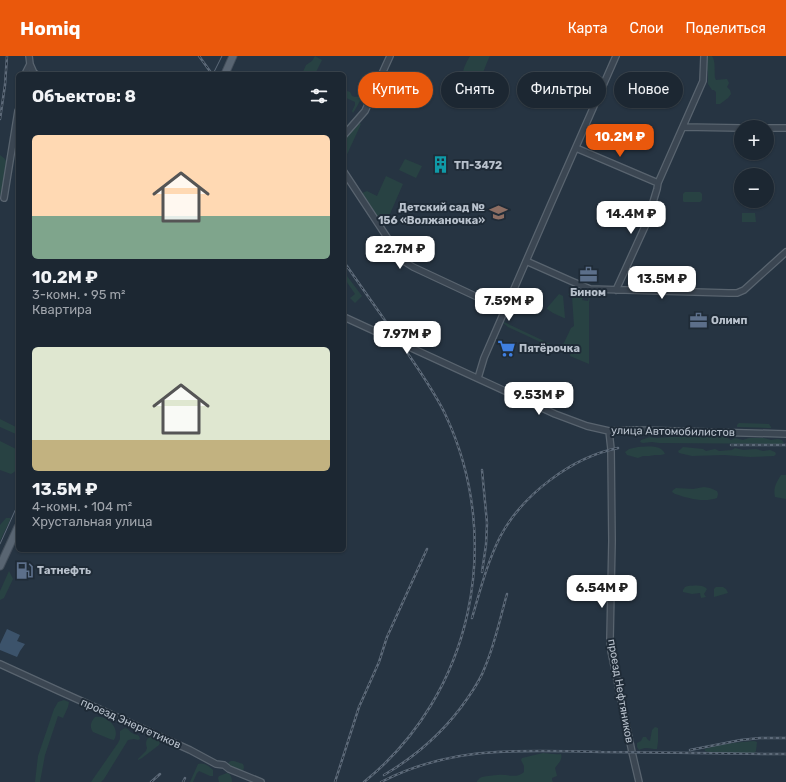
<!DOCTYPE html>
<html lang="ru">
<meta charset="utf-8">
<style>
body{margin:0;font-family:Rubik,sans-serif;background:#29333e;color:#f1f3f6;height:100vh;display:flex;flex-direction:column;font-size:15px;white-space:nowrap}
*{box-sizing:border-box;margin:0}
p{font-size:13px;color:#a0a5ac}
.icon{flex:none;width:22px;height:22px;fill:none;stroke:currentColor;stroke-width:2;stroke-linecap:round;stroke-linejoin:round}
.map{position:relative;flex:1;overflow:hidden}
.details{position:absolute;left:16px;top:16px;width:330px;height:480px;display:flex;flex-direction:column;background:#1c2732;border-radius:6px;box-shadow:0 1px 3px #0004,0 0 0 1px #3a444d}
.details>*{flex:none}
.hud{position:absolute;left:358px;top:16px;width:368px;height:36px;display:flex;gap:8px}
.tools{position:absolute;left:734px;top:64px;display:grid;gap:8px}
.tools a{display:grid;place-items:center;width:40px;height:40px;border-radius:50%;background:#1c2732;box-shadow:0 1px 3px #0004,0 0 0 1px #3a444d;font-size:20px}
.price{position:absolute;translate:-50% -34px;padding:0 9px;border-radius:8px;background:#fff;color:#222;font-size:13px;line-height:26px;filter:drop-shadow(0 1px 2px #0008)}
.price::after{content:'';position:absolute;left:50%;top:24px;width:12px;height:9px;margin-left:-6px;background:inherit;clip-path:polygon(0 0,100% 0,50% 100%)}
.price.on{background:#ea580c;color:#fff}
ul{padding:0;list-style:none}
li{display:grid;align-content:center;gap:8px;height:212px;padding:0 16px}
li span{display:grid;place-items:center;height:124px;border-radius:6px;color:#555}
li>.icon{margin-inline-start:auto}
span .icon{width:72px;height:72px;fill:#fffc;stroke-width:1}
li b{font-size:17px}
h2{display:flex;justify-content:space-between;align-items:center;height:48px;padding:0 16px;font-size:17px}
.pill{padding:0 14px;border-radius:18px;background:#1c2732;box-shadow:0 1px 3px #0004,0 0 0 1px #3a444d;font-size:14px;line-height:36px}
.pill.on{background:#ea580c;color:#fff}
header{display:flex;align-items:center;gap:24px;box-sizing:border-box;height:56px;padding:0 20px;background:#ea580c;color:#fff}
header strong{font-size:19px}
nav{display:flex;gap:22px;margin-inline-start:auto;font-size:14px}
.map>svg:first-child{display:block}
.green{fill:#284243}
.water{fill:#3c536b}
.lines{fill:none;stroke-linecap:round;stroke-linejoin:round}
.minor-casing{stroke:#59646f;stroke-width:8}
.major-casing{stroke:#444f5b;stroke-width:9}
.minor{stroke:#3b4652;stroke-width:5.5}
.major{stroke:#596572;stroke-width:7}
.tram{stroke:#5d6a79;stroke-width:1}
.rail-casing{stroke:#5d6a79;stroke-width:2.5}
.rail{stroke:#1f2b37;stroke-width:1;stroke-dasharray:3;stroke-linecap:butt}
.labels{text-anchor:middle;stroke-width:4;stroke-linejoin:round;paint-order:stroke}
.poi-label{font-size:11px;font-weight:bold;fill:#b8c1cc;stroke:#1f2b37;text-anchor:start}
.street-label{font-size:11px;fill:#b8c1cc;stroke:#1f2b37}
</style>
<header>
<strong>Homiq</strong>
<nav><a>Карта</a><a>Слои</a><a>Поделиться</a></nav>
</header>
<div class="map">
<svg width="786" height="726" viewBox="0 0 786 726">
<rect width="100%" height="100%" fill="#263442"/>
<!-- green -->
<path class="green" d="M315 0 322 4 315 18H302L306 9 312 5Z
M470 0H490C486 7 484 17 479 23 474 29 463 26 463 18 463 12 467 5 470 0Z
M709 0H712C716 6 714 15 715 22L716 24 727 23 729 27 727 31 730 34 731 38 728 42 720 48H716V36L714 34H712L708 28V16L704 7 705 2Z
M344 34 350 36 352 40 355 41 362 40 363 42C358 46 357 52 353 57L352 55 355 49V46L344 41Z
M357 66 361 68 344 105V82L345 79Z
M0 99 4 102 8 107 3 135 0 140Z
M405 103 422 110 416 122 399 114Z
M386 120 403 128 386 167 381 166 362 137 367 135 377 140Z
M685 136H700L702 138V144L700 146H684L683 145V138Z
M742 157H755L756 166H742Z
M344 216 362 240 355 247 350 242 355 238 344 222Z
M574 230 585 235 582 244 588 245 589 241H590L589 247V308L570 300 571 295 565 293 564 297 508 271 503 267 504 266 561 293 571 272 574 270 572 240 568 239 572 231Z
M559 238 563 240 565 262H564L553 257 547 253V252Z
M0 363 18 372V379L0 371Z
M739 367 769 368 771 371V372H768L737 371V369Z
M650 381C657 383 665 381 672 381 690 381 708 381 726 381L731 384 735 382 743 384 749 382H764L771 384 778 383 782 384 784 387 782 388 659 387 652 386 643 387 640 386 641 384Z
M0 385 18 394C18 404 21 413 11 418L0 414Z
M638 391C647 391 661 388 665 398L661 399H655L649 400H643L638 402 627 399 625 396 629 393Z
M683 391 703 393 706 395 715 393 719 395 732 394 735 392 743 394 756 393 763 395 770 394 775 396 776 398 774 400 750 401 724 399 692 400 679 397 678 395 681 393Z
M781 419H786V443L775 441C773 432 776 427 781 419Z
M704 431 710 432 717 435 718 438 717 442C703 447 688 442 675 438L672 436 673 434 676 432 693 433Z
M6 462H11L0 485V469Z
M9 515 13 523 4 542 0 544V535Z
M688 530C694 530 703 528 707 533L704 538 706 541 701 542 700 537 692 538 683 536V534L685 531Z
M716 531H723L726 533 728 537 714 541V533Z
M64 644 69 646 68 651 63 662 58 660 45 699 40 726H35L38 700 54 653 58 646Z
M95 661C107 659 121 672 114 684L110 683 93 676C89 671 91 665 95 661Z
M655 671 658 672V686L657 693C649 693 647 690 639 694L637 691V687L641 685 643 681H646L648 684 650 685 652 674Z
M125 672C129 673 129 675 132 677 136 680 139 677 140 683L138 684 134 683 128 684 104 723 101 726H91L118 687 120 683V675Z
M152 680 157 683 160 686 159 689 142 702 138 704V703L146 695 147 692C145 687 146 682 152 680Z
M754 685 757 686 756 695 754 697H711L705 695V693C721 688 738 686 754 685Z
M543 697C549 697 555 699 561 698 563 703 558 708 555 712L557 720 552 722V724L553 726H477V725L480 722 482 721C487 720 493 719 498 719 507 718 517 723 524 716V710L521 704 522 702Z
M231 705H234L243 708 244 711 243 715C237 715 232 713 228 709L229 706Z
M198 708C204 706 209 710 213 714V720H210L199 715 197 717 193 726H190Z
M227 717C231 718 232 722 232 726H219L218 722 219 720Z"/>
<!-- water -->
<path class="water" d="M7 573 20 579 17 585 25 588 20 595 17 601 0 594V588Z"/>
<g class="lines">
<defs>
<path id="minor" d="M30 8 34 17 36 18
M25 18 30 8 29 0
M683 71 741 72
M767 72H786
M344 79 365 55 390 0
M576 92 658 127
M344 116 402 204 413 211 505 254
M4 142 18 55
M526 205 571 225 590 233 729 237H737L744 234 786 196
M616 234 647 166 657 133 658 127 703 25 704 0
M344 261 555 358 587 370 609 375 637 374 786 378
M478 322 484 302 550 150 616 0
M609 375 611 393 612 485 610 583 611 595 632 696 639 726
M0 608 59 635 190 694 216 708 224 709 229 713 261 726"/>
<path id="major" d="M225 18 233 0
M0 510 18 471"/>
</defs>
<!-- minor casing -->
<use href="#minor" class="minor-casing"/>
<!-- major casing -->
<use href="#major" class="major-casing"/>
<!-- minor -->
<use href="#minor" class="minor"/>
<!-- major -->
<use href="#major" class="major"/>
<!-- tram -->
<path class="tram" d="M213 18 222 0
M0 488 18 448"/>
<defs>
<path id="rail" d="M199 0 212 18
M0 63 5 29 7 0
M344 206C364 235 385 264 405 293 419 315 435 336 446 360 504 485 473 638 364 726
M731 389H786
M482 516 486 489 487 467 482 414
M472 562C480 535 487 507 500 481 522 439 572 401 618 392
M690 694 741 684 760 682H786
M384 719C418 699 445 675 467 643 474 633 481 623 485 611 495 588 500 562 507 538
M151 726 160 718
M183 726 185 722
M335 726 359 651 379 606 387 581 427 493
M381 726C416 708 457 698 497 696 532 694 566 695 601 696 662 696 724 698 786 698"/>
</defs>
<!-- rail casing -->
<use href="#rail" class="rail-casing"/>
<!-- rail -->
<use href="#rail" class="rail"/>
</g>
<!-- icons -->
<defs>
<symbol id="building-bare" viewBox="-9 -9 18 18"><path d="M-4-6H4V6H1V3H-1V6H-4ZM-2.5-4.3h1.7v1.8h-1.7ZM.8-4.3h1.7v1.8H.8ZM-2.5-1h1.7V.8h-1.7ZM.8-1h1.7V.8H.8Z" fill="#0f9aa8" stroke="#1f2b37" stroke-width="2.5" paint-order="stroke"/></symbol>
<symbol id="school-bare" viewBox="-9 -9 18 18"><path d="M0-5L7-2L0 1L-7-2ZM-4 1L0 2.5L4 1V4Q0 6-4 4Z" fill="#8d6e63" stroke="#1f2b37" stroke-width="2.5" paint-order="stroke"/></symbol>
<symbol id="office-bare" viewBox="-9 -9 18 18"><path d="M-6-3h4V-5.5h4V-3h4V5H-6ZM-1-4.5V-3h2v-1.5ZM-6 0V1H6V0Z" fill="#5c6f8a" stroke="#1f2b37" stroke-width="2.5" paint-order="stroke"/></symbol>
<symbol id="supermarket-bare" viewBox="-9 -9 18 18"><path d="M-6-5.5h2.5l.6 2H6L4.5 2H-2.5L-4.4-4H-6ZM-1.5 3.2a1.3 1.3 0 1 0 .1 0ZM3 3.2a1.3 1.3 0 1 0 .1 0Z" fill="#3f7fe0" stroke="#1f2b37" stroke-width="2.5" paint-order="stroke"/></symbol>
<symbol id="fuel-bare" viewBox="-9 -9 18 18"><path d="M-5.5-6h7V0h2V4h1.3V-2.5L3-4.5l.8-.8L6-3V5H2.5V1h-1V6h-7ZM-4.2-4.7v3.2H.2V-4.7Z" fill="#5c6f8a" stroke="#1f2b37" stroke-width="2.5" paint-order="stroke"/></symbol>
</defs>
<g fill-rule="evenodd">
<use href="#building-bare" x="428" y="96" width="25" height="25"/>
<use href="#school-bare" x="486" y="144" width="25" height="25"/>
<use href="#office-bare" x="576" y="206" width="25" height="25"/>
<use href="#office-bare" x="686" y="252" width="25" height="25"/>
<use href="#supermarket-bare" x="494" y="280" width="25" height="25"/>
<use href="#fuel-bare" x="12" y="502" width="25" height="25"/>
</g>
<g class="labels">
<!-- poi labels -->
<g class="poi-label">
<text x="454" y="113">ТП-3472</text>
<text x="485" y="155" text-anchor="end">Детский сад №<tspan x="485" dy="13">156 «Волжаночка»</tspan></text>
<text x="588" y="240" text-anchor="middle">Бином</text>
<text x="711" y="268">Олимп</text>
<text x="519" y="296">Пятёрочка</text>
<text x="37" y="518">Татнефть</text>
</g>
<!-- street labels -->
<g class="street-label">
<text transform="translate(673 375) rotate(1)" y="4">улица Автомобилистов</text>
<text transform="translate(621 635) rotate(80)" y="4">проезд Нефтяников</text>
<text transform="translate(131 667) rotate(24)" y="4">проезд Энергетиков</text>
</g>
</g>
</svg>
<div class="tools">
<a>+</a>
<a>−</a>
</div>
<b class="price on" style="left:620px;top:102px">10.2M ₽</b>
<b class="price" style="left:631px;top:179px">14.4M ₽</b>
<b class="price" style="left:400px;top:214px">22.7M ₽</b>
<b class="price" style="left:662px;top:244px">13.5M ₽</b>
<b class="price" style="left:509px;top:266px">7.59M ₽</b>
<b class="price" style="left:407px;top:299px">7.97M ₽</b>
<b class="price" style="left:539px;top:360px">9.53M ₽</b>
<b class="price" style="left:602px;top:553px">6.54M ₽</b>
<div class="hud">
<a class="pill on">Купить</a>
<a class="pill">Снять</a>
<a class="pill">Фильтры</a>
<a class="pill">Новое</a>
</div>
<section class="details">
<h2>Объектов: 8<svg class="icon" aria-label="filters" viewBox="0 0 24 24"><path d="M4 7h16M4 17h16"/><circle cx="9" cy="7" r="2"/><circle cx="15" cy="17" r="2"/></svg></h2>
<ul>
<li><span style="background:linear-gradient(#ffd9b3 65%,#7fa58c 0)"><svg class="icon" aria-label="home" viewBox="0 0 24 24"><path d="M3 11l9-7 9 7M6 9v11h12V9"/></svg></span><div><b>10.2M ₽</b><p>3-комн. · 95 m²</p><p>Квартира</p></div></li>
<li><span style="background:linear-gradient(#dfe7d0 75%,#c2b280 0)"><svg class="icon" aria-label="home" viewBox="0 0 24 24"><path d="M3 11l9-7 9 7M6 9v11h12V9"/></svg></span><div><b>13.5M ₽</b><p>4-комн. · 104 m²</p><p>Хрустальная улица</p></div></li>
</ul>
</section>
</div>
